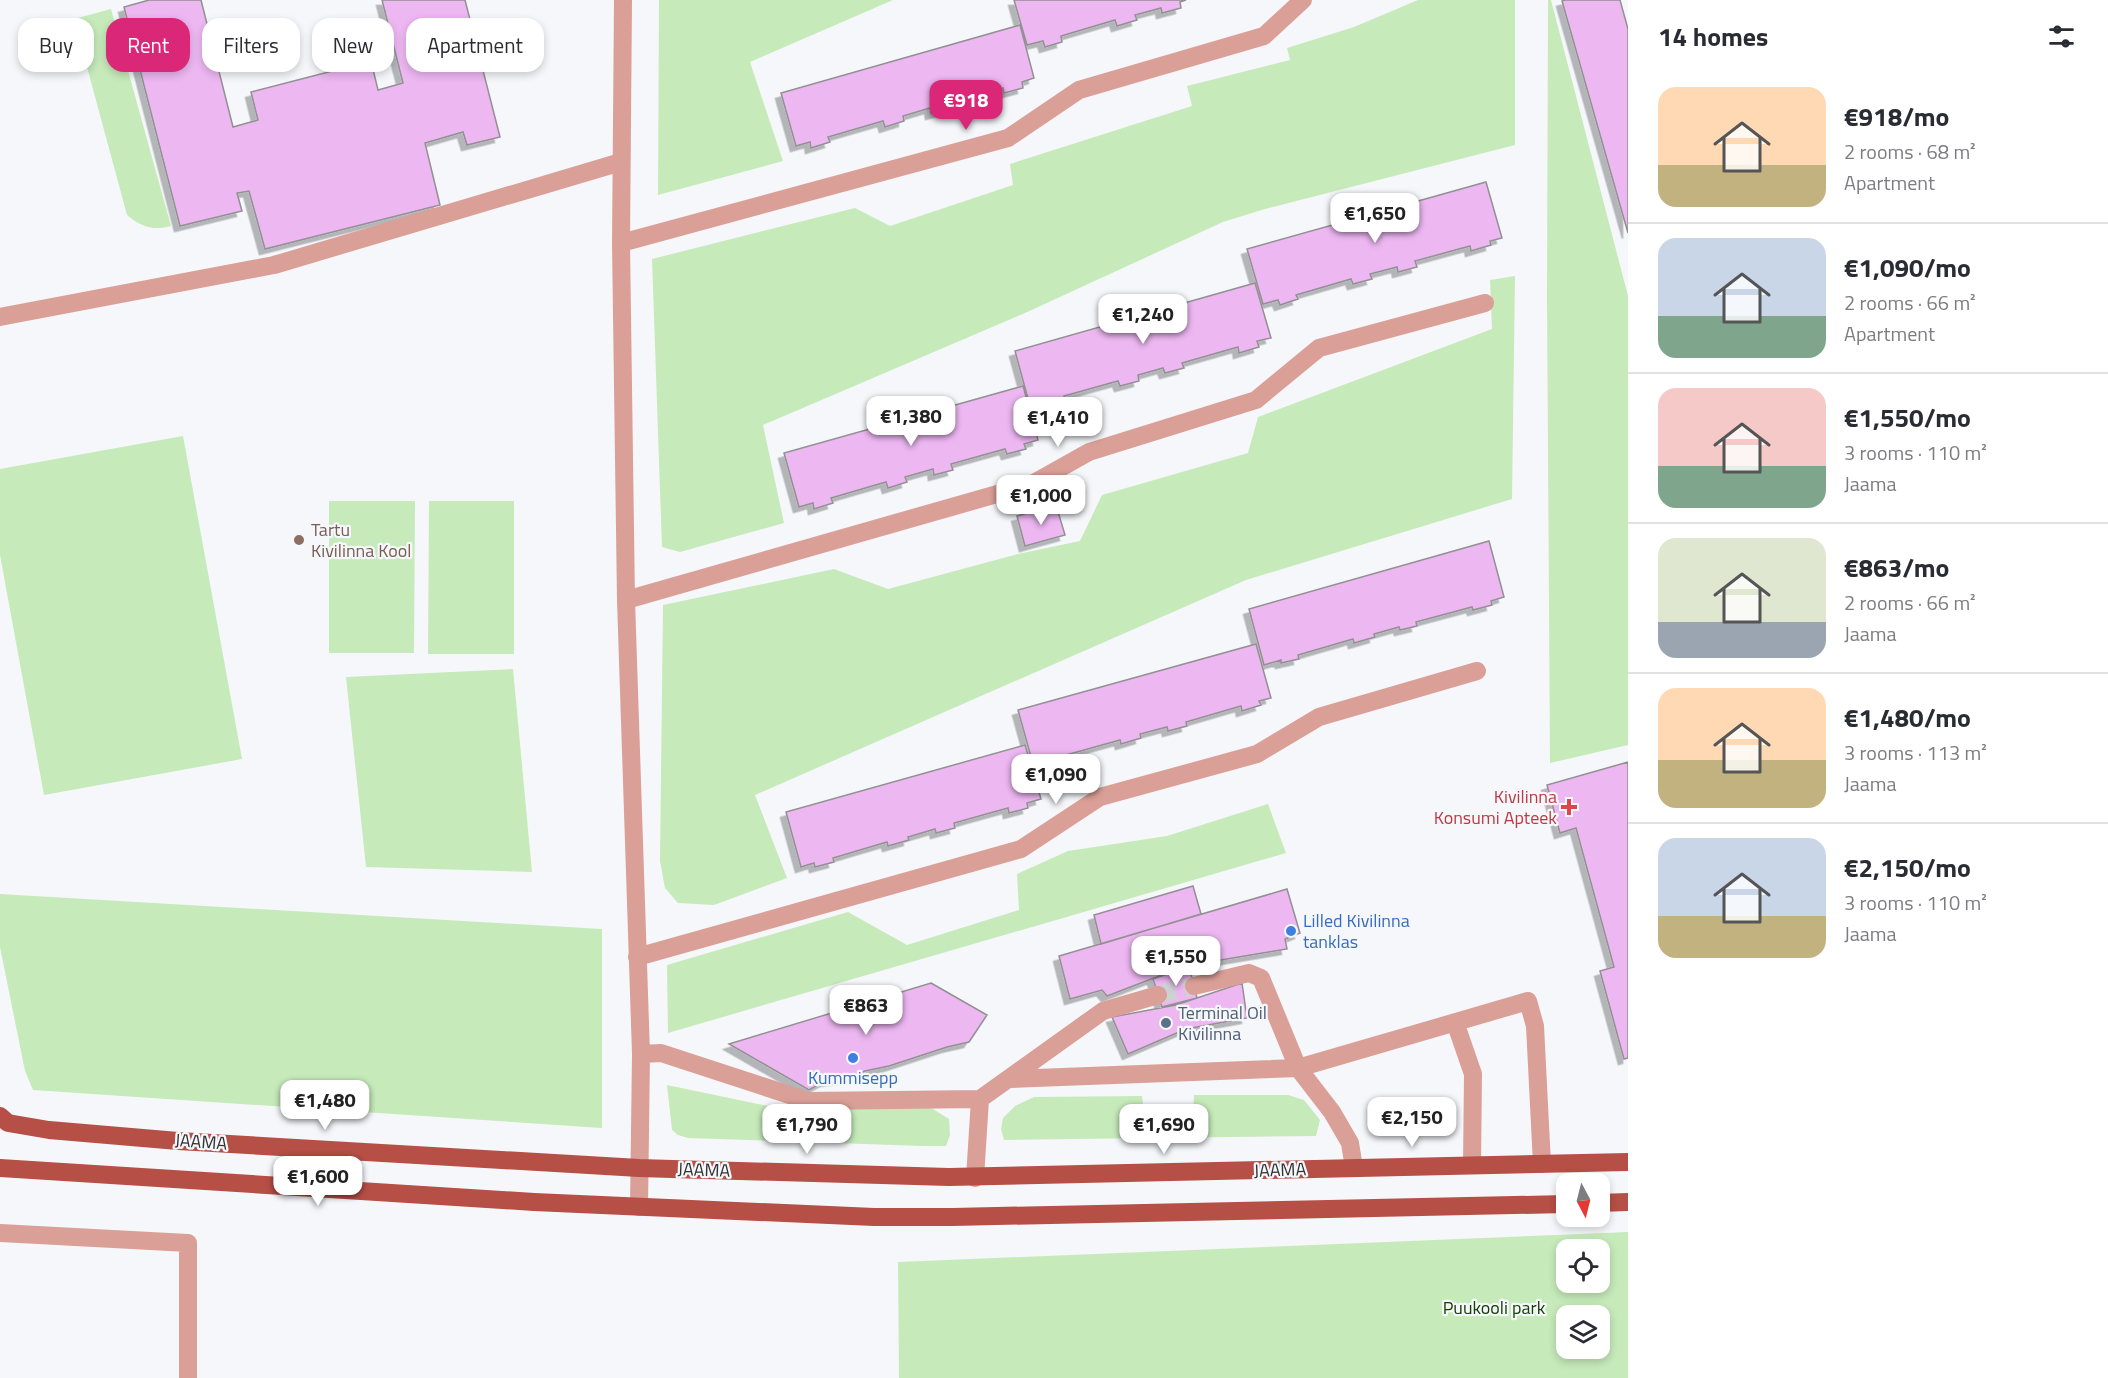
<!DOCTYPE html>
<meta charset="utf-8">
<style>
body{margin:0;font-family:"Titillium Web",sans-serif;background:#f2f2f3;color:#2b2b33;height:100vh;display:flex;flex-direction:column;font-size:22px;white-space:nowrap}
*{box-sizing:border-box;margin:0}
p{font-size:20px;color:#7c7c81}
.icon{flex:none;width:33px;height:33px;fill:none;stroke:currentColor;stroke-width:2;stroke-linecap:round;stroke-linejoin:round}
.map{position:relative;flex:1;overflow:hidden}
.panel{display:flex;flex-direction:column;background:#fff;width:480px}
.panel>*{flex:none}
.hud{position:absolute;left:18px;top:18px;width:570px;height:54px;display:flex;gap:12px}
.needle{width:39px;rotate:173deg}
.controls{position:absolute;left:1556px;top:1173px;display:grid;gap:12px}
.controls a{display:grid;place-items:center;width:54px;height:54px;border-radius:12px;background:#fff;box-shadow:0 3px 9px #0003;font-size:30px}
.price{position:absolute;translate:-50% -51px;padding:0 14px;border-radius:12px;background:#fff;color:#222;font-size:20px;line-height:39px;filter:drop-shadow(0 2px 3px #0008)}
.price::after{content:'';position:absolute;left:50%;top:36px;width:18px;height:14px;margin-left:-9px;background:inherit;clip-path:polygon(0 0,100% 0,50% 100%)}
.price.selected{background:#db2777;color:#fff}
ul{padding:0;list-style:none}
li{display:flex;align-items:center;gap:18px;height:150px;padding:0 30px}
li+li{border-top:2px solid #e1e1e2}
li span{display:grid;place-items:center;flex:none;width:168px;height:120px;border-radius:18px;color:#555}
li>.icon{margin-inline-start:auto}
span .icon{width:72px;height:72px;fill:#fffc;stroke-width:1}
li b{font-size:26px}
h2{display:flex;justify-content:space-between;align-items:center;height:72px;padding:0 30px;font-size:26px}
.tag{padding:0 21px;border-radius:18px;background:#fff;box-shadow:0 3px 9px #0003;font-size:21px;line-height:54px}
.tag.selected{background:#db2777;color:#fff}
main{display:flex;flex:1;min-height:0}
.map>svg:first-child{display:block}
.green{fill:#c6eaba;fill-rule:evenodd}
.building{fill:#edb7f2;stroke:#939093;stroke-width:1.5;filter:url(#shadow)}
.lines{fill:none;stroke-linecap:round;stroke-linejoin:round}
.minor-tunnel{stroke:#cfd0d3;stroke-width:18;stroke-dasharray:18 9;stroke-linecap:butt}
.minor{stroke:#da9f97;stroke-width:18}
.major{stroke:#b64f46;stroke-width:18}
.education-dot{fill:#8d6e63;stroke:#f6f7fb;stroke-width:2}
.health-dot{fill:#e0444e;stroke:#f6f7fb;stroke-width:2}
.shop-dot{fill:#3f7fe0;stroke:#f6f7fb;stroke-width:2}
.service-dot{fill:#5c6f8a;stroke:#f6f7fb;stroke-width:2}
.labels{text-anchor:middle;stroke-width:4.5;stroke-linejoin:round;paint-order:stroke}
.education-label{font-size:18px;fill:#785e54;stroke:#f6f7fb;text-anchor:start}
.health-label{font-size:18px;fill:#be3a42;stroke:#f6f7fb;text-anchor:end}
.shop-label{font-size:18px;fill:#366cbe;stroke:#f6f7fb;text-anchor:start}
.service-label{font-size:18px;fill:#4e5e75;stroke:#f6f7fb;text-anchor:start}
.street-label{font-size:18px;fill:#323233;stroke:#f6f7fb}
.park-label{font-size:18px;fill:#144000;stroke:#f6f7fb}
</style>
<main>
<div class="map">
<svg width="1628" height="1378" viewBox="0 0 1628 1378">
<defs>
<filter id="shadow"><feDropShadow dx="-5.5" dy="5.5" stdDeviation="0" flood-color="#0004"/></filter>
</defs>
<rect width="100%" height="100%" fill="#f6f7fb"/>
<!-- green -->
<path class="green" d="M659 0H893L750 62 783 161 658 195Z
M1418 0H1515V145L1265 209 1223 222 1025 313 763 425 784 523 680 552 662 547 652 259 855 208 890 226 1013 185 1010 164 1192 106 1187 86 1290 60 1287 48 1354 27Z
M1548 0H1551L1628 296V745L1550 763 1547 299Z
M111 9 171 226C154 231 141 227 127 215L74 19Z
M1515 276 1512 499 1246 580 755 795 787 878 714 905 678 903 665 888 660 861 663 605 834 569 888 589 1018 554 1080 541 1102 495 1248 453 1258 417 1492 329 1490 280Z
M183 436 242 759 44 795 0 555V469Z
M329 501H415L414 653H329Z
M429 501H514V654H428Z
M513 669 532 872 366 867 346 677Z
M1268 804 1286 853 668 1033 667 965 848 912 907 945 1019 910 1017 874 1068 851 1167 836Z
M0 894 602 929V1128L33 1090 25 1071 0 947Z
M667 1085 782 1109 928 1106 949 1119 950 1135 946 1146H923L688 1138 678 1135 672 1130Z
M1194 1095H1288L1304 1100 1320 1120 1316 1136 1004 1140 1001 1129 1003 1118 1015 1106 1034 1097 1142 1096 1144 1114H1193Z
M1628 1232V1378H899L898 1262ZM1566 1250H1599V1282H1566ZM1566 1316H1599V1348H1566Z"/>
<!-- building -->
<path class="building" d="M149 0H201L233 127 258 120 251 92 371 61 378 90 403 83 382 0H465L500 137 467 145 463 132 425 143 440 205 265 249 249 191 237 193 242 211 180 226 124 7Z
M1014 0H1186L1180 2 1181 8 1162 13 1161 8 1135 15 1137 20 1117 26 1115 20 1061 36 1062 42 1045 47 1043 41 1027 45Z
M1565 0H1620L1628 29V233L1562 1Z
M1020 25 1034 78 1022 82 1023 88 1004 93 1003 88 948 103 950 109 931 114 930 108 903 116 904 121 885 127 883 121 828 137 830 142 811 148 810 142 796 146 781 93Z
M1486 182 1502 238 1490 241 1491 245 1471 251 1470 246 1415 261 1417 267 1398 272 1397 267 1370 274 1372 279 1353 284 1351 279 1296 295 1298 299 1280 305 1278 300 1263 304 1247 249Z
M1255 283 1271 338 1257 341 1259 347 1239 353 1238 347 1182 363 1184 368 1165 373 1163 368 1138 375 1139 381 1120 386 1118 381 1064 396 1066 402 1048 407 1046 402 1030 406 1015 351Z
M1023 386 1038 440 1024 444 1026 449 1007 454 1005 449 951 464 953 470 934 475 933 469 905 477 907 482 888 488 886 482 831 498 833 503 814 509 813 503 799 507 784 453Z
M1056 505 1065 535 1025 546 1017 516Z
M1489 541 1504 597 1491 601 1492 605 1473 610 1472 607 1416 622 1417 626 1400 630 1399 627 1374 634 1375 637 1354 643 1353 639 1298 655 1299 659 1281 663V660L1264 665 1249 609Z
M1256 644 1271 698 1259 701 1261 705 1242 711 1241 706 1186 722 1187 726 1168 731 1167 727 1140 734 1141 738 1121 744 1120 740 1066 755 1067 760 1048 765 1047 760 1033 764 1018 710Z
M1025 745 1041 799 1027 803 1028 808 1009 813 1008 808 954 823 955 828 936 833 935 829 908 837 909 840 888 846 887 842 833 858 834 862 815 867 814 863 801 867 786 812Z
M1628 762V1058L1624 1059 1600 971 1614 967 1576 828 1560 833 1547 785Z
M1193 886 1201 914 1101 944 1094 915Z
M1287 889 1300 933 1285 939 1287 949 1185 966 1107 996 1102 990 1070 999 1059 956Z
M1189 966 1197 998 1162 1007 1153 979Z
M931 983 987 1015 969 1042 947 1047 889 1066 865 1071 849 1078 825 1081 809 1090 729 1044Z
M1242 983 1247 1018 1186 1029 1128 1054 1112 1017 1176 1005Z"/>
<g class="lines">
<!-- minor-tunnel -->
<path class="minor-tunnel" d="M1158 995 1194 986"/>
<!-- minor -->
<path class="minor" d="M623 0 621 243 626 600 641 1054 639 1207
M621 243 1008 138 1079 90 1264 36 1303 0
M0 317 274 265 621 162
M626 600 1032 484 1089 452 1256 400 1319 348 1485 303
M637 957 1021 849 1100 797 1257 754 1319 717 1477 671
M1194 986 1249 973 1261 978 1298 1068 1332 1112 1350 1143 1354 1168
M1455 1022 1473 1074 1472 1165
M641 1054 661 1053 808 1101 980 1099
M1010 1079 1298 1068 1528 1001 1535 1026 1542 1164
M975 1178 980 1099 1103 1011 1158 995
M0 1233 188 1243V1378"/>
<!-- major -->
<path class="major" d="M0 1116 8 1123 49 1130 178 1141 639 1168 949 1177 1628 1162
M0 1168 534 1202 874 1217H952L1566 1204
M1599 1203 1628 1202"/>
</g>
<!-- markers -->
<circle class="education-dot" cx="299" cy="540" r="6"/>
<path class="health-dot" d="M1566 798h6v6h6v6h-6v6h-6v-6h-6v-6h6z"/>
<g class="shop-dot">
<circle cx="1291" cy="931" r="6"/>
<circle cx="853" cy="1058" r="6"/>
</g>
<circle class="service-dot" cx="1166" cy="1023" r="6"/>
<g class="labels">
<!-- education labels -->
<g class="education-label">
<text x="311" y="536">Tartu<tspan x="311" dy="21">Kivilinna Kool</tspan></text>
</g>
<!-- health labels -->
<g class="health-label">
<text x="1557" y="803">Kivilinna<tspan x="1557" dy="21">Konsumi Apteek</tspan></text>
</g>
<!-- shop labels -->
<g class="shop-label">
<text x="1303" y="927">Lilled Kivilinna<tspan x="1303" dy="21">tanklas</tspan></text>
<text x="853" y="1084" text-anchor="middle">Kummisepp</text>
</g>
<!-- service labels -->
<g class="service-label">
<text x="1178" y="1019">Terminal Oil<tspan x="1178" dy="21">Kivilinna</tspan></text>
</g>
<!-- street labels -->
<g class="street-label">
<text transform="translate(201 1142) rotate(4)" y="6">JAAMA</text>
<text transform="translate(704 1170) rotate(2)" y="6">JAAMA</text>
<text transform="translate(1280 1170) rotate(-2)" y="6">JAAMA</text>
</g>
<!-- park labels -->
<g class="park-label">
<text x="1494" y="1314">Puukooli park</text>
</g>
</g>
</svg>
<div class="controls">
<a><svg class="needle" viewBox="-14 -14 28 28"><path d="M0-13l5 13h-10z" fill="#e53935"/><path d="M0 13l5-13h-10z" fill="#7c7c81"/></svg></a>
<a><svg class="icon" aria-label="locate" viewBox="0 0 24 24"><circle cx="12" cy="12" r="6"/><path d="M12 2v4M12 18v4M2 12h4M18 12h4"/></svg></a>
<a><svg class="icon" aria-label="layers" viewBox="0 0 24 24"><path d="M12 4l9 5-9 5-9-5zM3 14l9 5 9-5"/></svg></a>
</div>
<b class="price selected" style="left:966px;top:131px">€918</b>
<b class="price" style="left:1375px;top:244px">€1,650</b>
<b class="price" style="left:1143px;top:345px">€1,240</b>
<b class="price" style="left:911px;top:447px">€1,380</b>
<b class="price" style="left:1058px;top:448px">€1,410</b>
<b class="price" style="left:1041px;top:526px">€1,000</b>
<b class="price" style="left:1056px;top:805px">€1,090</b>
<b class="price" style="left:1176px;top:987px">€1,550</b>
<b class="price" style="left:866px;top:1036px">€863</b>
<b class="price" style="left:325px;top:1131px">€1,480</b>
<b class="price" style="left:1412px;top:1148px">€2,150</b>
<b class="price" style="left:807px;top:1155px">€1,790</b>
<b class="price" style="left:1164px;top:1155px">€1,690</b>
<b class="price" style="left:318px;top:1207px">€1,600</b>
<div class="hud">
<a class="tag">Buy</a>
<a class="tag selected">Rent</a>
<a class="tag">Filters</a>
<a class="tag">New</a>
<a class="tag">Apartment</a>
</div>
</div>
<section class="panel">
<h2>14 homes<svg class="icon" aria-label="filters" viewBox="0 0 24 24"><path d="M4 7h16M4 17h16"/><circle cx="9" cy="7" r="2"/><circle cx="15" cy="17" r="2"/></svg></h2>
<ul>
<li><span style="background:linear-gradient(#ffd9b3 65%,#c2b280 0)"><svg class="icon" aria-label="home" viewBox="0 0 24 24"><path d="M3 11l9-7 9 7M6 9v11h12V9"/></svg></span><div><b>€918/mo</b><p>2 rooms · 68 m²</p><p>Apartment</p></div></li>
<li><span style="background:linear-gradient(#c9d6e8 65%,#7fa58c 0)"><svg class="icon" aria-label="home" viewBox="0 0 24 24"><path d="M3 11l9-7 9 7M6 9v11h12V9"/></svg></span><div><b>€1,090/mo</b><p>2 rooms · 66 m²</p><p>Apartment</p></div></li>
<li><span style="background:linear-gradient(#f6c9c9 65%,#7fa58c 0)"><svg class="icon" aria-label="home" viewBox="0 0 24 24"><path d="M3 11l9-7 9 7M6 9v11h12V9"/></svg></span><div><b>€1,550/mo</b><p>3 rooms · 110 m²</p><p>Jaama</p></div></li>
<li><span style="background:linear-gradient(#dfe7d0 70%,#9aa5b1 0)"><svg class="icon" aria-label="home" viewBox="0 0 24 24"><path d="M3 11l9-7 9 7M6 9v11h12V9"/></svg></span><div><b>€863/mo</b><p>2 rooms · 66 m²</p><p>Jaama</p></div></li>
<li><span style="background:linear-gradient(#ffd9b3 60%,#c2b280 0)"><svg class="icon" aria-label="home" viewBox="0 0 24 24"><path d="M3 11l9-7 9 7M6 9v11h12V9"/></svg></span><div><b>€1,480/mo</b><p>3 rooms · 113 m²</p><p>Jaama</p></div></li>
<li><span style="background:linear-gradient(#c9d6e8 65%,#c2b280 0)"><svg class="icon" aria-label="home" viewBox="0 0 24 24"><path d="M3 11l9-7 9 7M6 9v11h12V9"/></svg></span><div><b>€2,150/mo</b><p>3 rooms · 110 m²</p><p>Jaama</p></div></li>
</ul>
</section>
</main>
